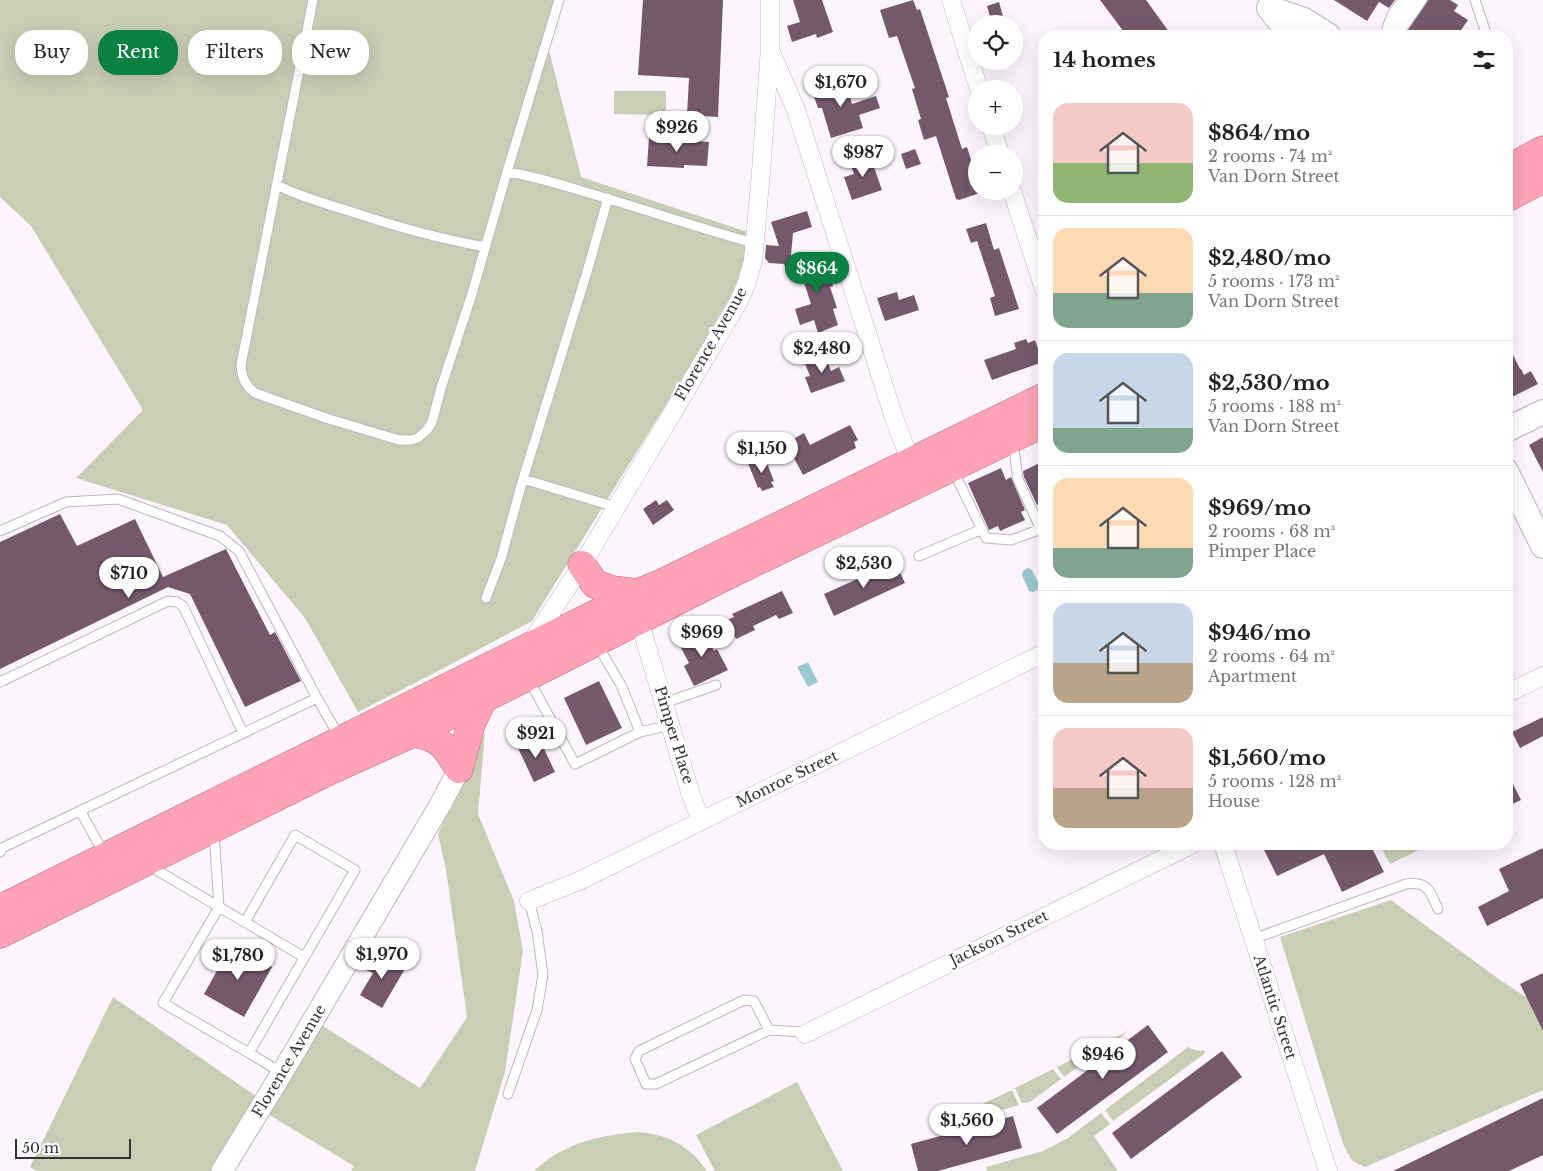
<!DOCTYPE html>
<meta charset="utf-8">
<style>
body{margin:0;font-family:"Libre Baskerville",serif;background:#f2f2f2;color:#222;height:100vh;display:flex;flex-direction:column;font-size:19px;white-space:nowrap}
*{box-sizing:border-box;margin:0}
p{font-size:16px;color:#767676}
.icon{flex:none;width:28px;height:28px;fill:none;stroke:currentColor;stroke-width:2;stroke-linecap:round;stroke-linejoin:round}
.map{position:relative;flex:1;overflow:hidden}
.panel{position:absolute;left:1038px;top:30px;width:475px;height:820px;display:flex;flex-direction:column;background:#fff;border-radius:20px;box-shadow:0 5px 20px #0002}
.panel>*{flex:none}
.guide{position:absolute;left:15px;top:30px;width:475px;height:45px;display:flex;gap:10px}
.fabs{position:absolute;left:968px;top:15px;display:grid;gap:10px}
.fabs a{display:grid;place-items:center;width:55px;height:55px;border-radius:50%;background:#fff;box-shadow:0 5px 20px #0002;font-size:25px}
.scale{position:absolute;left:15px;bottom:12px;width:116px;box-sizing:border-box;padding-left:5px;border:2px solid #353036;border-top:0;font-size:14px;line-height:18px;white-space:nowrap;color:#353036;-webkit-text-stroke:4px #fff;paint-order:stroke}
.price{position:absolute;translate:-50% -42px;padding:0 11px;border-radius:18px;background:#fff;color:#222;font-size:16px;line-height:32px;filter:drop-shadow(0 1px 2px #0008)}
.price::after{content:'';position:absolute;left:50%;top:30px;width:15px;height:11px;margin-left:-8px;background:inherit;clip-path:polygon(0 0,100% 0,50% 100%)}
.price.selected{background:#0b8043;color:#fff}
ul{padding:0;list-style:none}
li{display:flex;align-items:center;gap:15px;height:125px;padding:0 15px}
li+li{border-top:1px solid #e0e0e0}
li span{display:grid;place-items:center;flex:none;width:140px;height:100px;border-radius:15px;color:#555}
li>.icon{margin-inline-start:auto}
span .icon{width:60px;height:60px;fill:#fffc;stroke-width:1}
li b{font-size:21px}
h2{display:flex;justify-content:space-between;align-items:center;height:60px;padding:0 15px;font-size:21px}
.tag{padding:0 18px;border-radius:20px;background:#fff;box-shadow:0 5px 20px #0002;font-size:18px;line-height:45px}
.tag.selected{background:#0b8043;color:#fff}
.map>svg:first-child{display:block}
.green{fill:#c8ceb4}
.water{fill:#9cc9d2}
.building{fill:#75586c}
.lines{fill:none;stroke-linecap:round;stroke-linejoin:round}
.service-casing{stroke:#bfb3c1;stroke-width:11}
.minor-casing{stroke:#bfb3c1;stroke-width:19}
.tertiary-casing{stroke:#bfb3c1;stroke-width:23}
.secondary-casing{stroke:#bfb3c1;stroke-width:26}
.trunk-casing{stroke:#b86d7d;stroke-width:29}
.service{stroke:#fff;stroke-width:9}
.minor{stroke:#fff;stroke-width:18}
.tertiary{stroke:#fff;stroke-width:21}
.secondary{stroke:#fff;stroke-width:24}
.trunk{stroke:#fea4b6;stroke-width:28}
.labels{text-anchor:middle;stroke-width:5;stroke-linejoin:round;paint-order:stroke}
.street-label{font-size:15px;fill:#353036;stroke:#fff}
</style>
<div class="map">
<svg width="1543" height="1171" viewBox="0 0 1543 1171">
<rect width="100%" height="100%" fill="#fdf5fe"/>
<!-- green -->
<path class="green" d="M0 0H564L549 50 581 177 757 235 752 266 532 621 442 669 358 712 305 618 227 525 76 478 143 410 31 226 0 197Z
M614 91H666V115L614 114Z
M485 732 478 814 514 901 523 951 505 1072 475 1171H351L354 1166 261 1110 224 1171H37L30 1167 113 997 257 1097 317 1022 420 1088 467 1017 446 870 438 834Z
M1379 844H1431L1390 864Z
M1391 900 1500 980 1526 997 1543 1031V1090L1365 1167C1350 1162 1350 1157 1343 1144L1280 937Z
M1130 1030 1064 1077 1057 1067Z
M1188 1047 1195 1050 1205 1051 1204 1054 1113 1121 1105 1110Z
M1053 1069 1061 1079 1030 1102 1022 1103 1015 1088Z
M797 1082 843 1171H715L696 1135Z
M1012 1090 1019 1105 979 1117 976 1107Z
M1101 1113 1110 1124 1094 1136 1118 1171H987L986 1167 1043 1151 1068 1138Z
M639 1132C669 1135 690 1146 707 1171H534C563 1143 600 1135 639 1132Z"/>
<!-- water -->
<path class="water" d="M1028 568 1032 570 1040 586 1038 590 1033 592 1029 591 1022 575 1023 571Z
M808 662 818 682 808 687 797 667Z"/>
<!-- building -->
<path class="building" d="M643 0H723L718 117 687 115 689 78 638 75Z
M793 0H822L833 32 817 38 816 34 792 42 787 26 800 22Z
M913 0 917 10 920 9 949 97 946 98 962 149 967 147 972 163H970L976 182V191H979L980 193 959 200 956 199 936 136 924 140 918 120 921 119 912 89 915 88 897 36 889 38 880 10Z
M1100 0H1146L1172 36H1127Z
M1334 0H1395L1389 8 1379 2 1367 21Z
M1428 0H1450L1458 5 1454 11 1468 20 1457 36H1417L1408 30Z
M999 2 1005 24H992L987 6Z
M839 79 843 91 848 90 852 104 876 96 880 108 859 115 863 128 831 138 822 108H818L811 88Z
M649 138 709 142 707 166 684 165V168L647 166Z
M915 149 921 164 906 169 901 154Z
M869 153 882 190 852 200 844 177 854 174 849 160Z
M807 211 812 227 793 233 789 278 784 264 769 263 765 258 766 245 779 246 771 222Z
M986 223 994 250 999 248 1019 309 995 316 990 298 995 296 977 241 971 243 966 229Z
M822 253 833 286 830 287 837 308 833 309 838 325 818 333 814 320 800 325 795 309 811 304 797 261Z
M897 292 899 300 914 295 919 310 885 321 877 298Z
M1026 339 1028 343 1035 340 1043 362 992 380 984 360 1016 349 1014 343Z
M1506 341 1520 369H1521L1524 375 1531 371 1538 384 1506 400Z
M825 354 831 371 839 367 845 381 811 393 805 377 810 376 804 361Z
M850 425 858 440 854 442 856 448 803 475 786 443 804 433 810 445Z
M1543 437V472L1529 445Z
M764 456 774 481 771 482 774 487 762 491 760 487 758 488 748 463Z
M1044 461V501L1037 505 1024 477 1023 471Z
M1001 468 1006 480 1011 477 1025 510 1021 512 1025 520 1000 531 998 526 989 530 968 483Z
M656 500 659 505 667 500 674 510 653 525 643 509Z
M60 514 77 546 135 519 163 577 226 549 270 635 275 632 301 681 245 707 190 594 168 587 0 669V542Z
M895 562 905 583 834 616 824 594Z
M782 591 793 613 779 619 776 615 753 626 755 630 736 639 727 620 734 617 732 614Z
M703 629 714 651 717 649 728 670 694 686 684 666 689 663 678 642Z
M599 681 622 728 586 745 564 698Z
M1543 717V736L1520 748 1512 732Z
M538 736 555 772 534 782 517 746Z
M1506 770 1521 800 1506 807Z
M1261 844H1370L1384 872 1342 892 1324 854 1277 876Z
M1543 848V898L1487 926 1478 907 1509 891 1499 869Z
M232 944 272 967 244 1017 204 994Z
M386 955 406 967 382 1008 360 995 373 973 366 970 374 957 382 961Z
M1543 973V1031L1520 984Z
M1148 1025 1168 1052 1057 1134 1037 1108Z
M1222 1051 1242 1077 1131 1159 1112 1133Z
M1543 1098V1155L1509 1171H1393Z
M1013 1116 1022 1148 938 1171H918L911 1144Z"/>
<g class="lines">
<defs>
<path id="service" d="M313 0 241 365C242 378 245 385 255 393L329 419 399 440H411L418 438 427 430 432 422 441 388 471 297 507 172 559 0
M1475 0 1487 36
M1387 28 1393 13 1403 0
M1388 32 1412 0
M1384 36 1404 26 1422 0
M507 172C534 176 559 184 585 192 642 208 697 228 754 243
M277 185C300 197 324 203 349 211 394 226 439 239 486 247
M1013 443 1018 479 1041 530
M953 470 986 538 1011 540 1044 528
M523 479 616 507
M0 531 66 502 118 499 220 536 239 551 317 698 340 738
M919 556 982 529
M486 598 501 559 523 479 587 272 608 198
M529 680 575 764 640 732 622 687 597 644
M0 682 168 601 177 602 183 606 243 733
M664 703 716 685
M640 732 671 725
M81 812 104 854
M214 833 219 907 163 1003 249 1053 355 870 295 835 245 922
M0 852 2 848 317 698
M148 865 304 957
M1253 939 1406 884C1428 881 1430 891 1438 909
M769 1030 754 1001 744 1000 639 1051 635 1059 646 1084H656L769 1030 801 1032 805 1034
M249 1053 282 1073
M508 1094 537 1010 543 975 537 931 529 901"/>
<path id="minor" d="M951 0 979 89
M771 52 796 110 894 418 911 463
M991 126 1000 154
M1012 191 1044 289
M639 620 691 795 701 821
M531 643 582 565 739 301 746 285 753 261 761 172 770 48V0
M1506 694 1543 676
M1223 844 1328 1171
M529 901 579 881 1044 653
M805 1034 1193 844"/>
<path id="tertiary" d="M222 1171 282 1073 440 805 459 769"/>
<path id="secondary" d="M1269 8 1304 20 1329 36
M1269 8 1291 36
M1506 430 1543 412
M1506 471 1543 546"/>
<path id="trunk" d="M1506 170 1543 150
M1506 198 1543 179
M582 565 595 584 612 590 638 593
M413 733C442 738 445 746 459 769
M459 769 471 724 483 699
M0 909 638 593 660 584C787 521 916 460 1044 397
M0 934 331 770 413 733 503 689 722 578 1044 423"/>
</defs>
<!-- service casing -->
<use href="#service" class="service-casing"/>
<!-- minor casing -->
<use href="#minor" class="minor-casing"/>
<!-- tertiary casing -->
<use href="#tertiary" class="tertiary-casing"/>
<!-- secondary casing -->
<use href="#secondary" class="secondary-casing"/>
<!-- trunk casing -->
<use href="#trunk" class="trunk-casing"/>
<!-- service -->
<use href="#service" class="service"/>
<!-- minor -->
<use href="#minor" class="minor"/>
<!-- tertiary -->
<use href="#tertiary" class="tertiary"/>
<!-- secondary -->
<use href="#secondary" class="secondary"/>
<!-- trunk -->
<use href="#trunk" class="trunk"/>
</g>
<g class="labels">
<!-- street labels -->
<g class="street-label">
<text transform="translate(711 344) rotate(-60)" y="5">Florence Avenue</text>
<text transform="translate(674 735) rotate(73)" y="5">Pimper Place</text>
<text transform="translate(787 779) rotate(-26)" y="5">Monroe Street</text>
<text transform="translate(999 938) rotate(-26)" y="5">Jackson Street</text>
<text transform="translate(1275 1007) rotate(72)" y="5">Atlantic Street</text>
<text transform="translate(289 1061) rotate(-59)" y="5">Florence Avenue</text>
</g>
</g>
</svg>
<div class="fabs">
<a><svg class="icon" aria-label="locate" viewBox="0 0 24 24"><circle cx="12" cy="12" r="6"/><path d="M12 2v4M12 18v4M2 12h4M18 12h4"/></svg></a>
<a>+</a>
<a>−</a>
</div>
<div class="scale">50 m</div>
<b class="price" style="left:841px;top:108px">$1,670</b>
<b class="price" style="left:677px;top:153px">$926</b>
<b class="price" style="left:863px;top:178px">$987</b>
<b class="price selected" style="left:817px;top:294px">$864</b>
<b class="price" style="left:822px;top:374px">$2,480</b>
<b class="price" style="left:762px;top:474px">$1,150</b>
<b class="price" style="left:864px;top:589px">$2,530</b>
<b class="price" style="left:129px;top:599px">$710</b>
<b class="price" style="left:702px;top:658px">$969</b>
<b class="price" style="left:536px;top:759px">$921</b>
<b class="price" style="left:382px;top:980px">$1,970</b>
<b class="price" style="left:238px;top:981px">$1,780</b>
<b class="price" style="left:1103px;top:1080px">$946</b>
<b class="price" style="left:967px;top:1146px">$1,560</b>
<div class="guide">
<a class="tag">Buy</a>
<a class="tag selected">Rent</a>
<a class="tag">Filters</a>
<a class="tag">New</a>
</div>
<section class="panel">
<h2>14 homes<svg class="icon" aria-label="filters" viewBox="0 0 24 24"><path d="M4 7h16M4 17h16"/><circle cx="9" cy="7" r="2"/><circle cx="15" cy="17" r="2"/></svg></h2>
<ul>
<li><span style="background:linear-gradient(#f6c9c9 60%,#8fb573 0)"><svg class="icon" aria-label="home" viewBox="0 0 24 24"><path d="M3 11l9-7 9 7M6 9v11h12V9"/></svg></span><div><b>$864/mo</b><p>2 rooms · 74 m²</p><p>Van Dorn Street</p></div></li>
<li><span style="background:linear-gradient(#ffd9b3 65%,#7fa58c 0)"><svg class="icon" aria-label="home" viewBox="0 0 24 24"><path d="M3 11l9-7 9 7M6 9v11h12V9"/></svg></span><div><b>$2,480/mo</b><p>5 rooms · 173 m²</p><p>Van Dorn Street</p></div></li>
<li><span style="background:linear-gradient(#c9d6e8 75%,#7fa58c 0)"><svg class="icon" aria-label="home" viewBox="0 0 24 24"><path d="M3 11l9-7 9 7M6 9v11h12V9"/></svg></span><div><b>$2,530/mo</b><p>5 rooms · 188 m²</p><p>Van Dorn Street</p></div></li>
<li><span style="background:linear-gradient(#ffd9b3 70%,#7fa58c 0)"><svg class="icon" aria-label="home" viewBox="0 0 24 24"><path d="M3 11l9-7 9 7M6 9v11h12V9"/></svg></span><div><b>$969/mo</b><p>2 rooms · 68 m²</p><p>Pimper Place</p></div></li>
<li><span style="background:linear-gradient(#c9d6e8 60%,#b9a48a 0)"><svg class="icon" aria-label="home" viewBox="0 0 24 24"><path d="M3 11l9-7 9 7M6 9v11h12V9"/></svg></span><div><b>$946/mo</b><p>2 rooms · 64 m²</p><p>Apartment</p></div></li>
<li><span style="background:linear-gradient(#f6c9c9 60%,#b9a48a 0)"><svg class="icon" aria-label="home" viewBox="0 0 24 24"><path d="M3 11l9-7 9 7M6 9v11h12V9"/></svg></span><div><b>$1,560/mo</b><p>5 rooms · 128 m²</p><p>House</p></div></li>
</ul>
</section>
</div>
